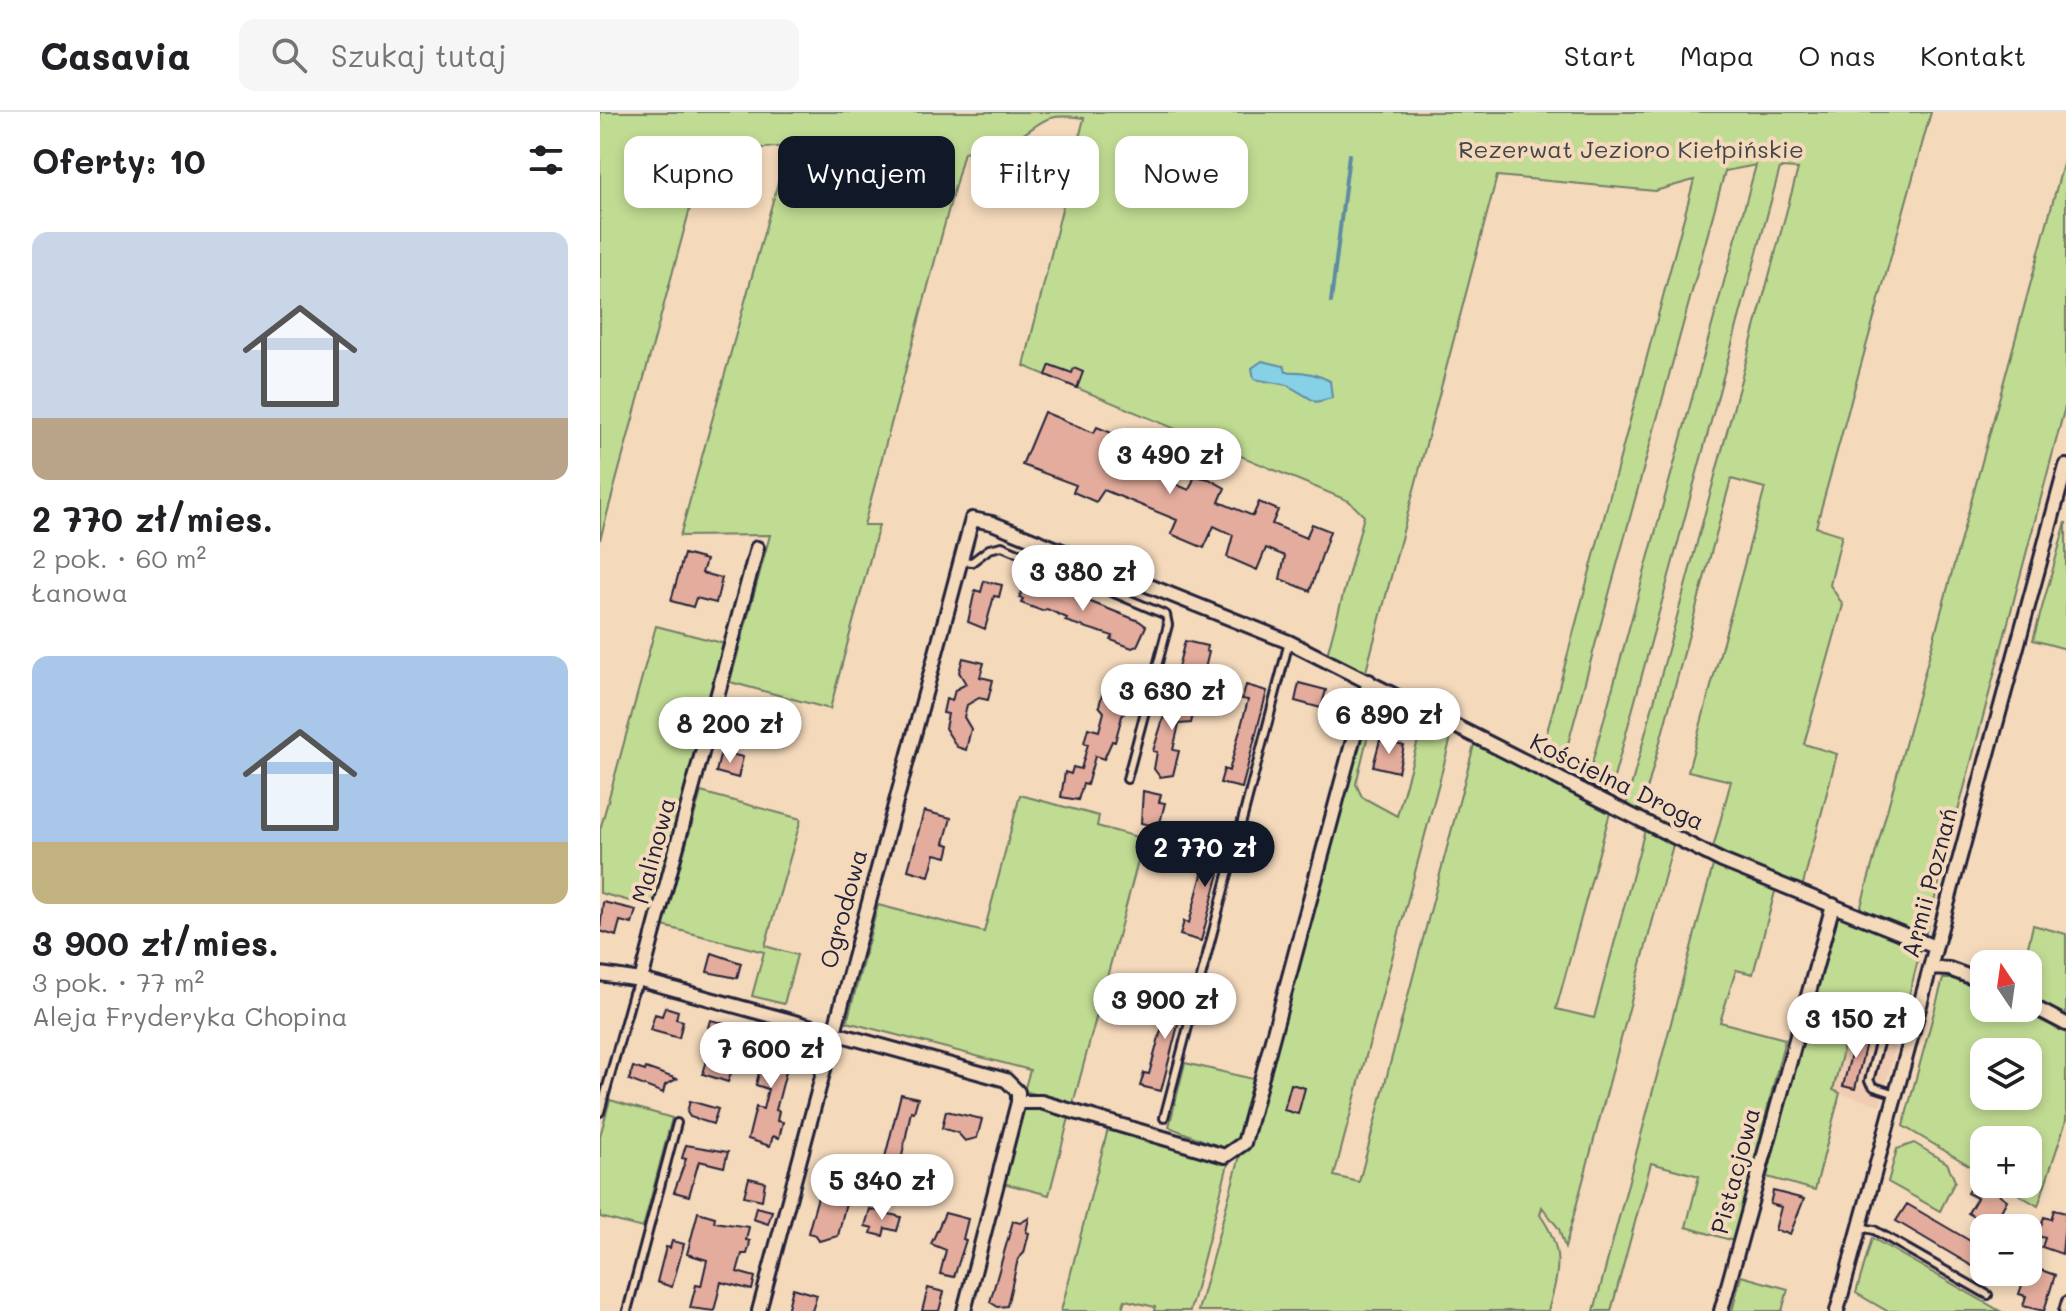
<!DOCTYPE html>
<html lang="pl">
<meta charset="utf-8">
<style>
body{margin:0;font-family:Mali,sans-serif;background:#f6f6f6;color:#202124;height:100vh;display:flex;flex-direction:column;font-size:30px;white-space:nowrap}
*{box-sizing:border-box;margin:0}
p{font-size:26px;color:#757577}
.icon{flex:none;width:44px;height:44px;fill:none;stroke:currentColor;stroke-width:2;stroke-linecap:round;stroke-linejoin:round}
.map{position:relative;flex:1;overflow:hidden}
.drawer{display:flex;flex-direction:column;background:#fff;width:600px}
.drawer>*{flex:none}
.hud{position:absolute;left:24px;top:24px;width:760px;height:72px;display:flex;gap:16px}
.needle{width:52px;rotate:347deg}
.fabs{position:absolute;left:1370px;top:838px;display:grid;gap:16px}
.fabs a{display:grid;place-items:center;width:72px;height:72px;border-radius:16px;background:#fff;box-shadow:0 4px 12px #0003;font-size:40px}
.price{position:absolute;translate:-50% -68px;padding:0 18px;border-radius:28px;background:#fff;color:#222;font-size:26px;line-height:52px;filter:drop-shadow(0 2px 4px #0008)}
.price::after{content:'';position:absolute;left:50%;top:48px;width:24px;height:18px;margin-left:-12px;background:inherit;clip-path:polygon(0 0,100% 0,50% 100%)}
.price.current{background:#111827;color:#fff}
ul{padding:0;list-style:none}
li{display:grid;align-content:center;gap:16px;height:424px;padding:0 32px}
li span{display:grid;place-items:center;height:248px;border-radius:16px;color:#555}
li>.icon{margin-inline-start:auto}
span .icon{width:144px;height:144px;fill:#fffc;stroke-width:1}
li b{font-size:34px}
h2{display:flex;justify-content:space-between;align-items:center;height:96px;padding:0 32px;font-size:34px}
.chip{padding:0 28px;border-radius:16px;background:#fff;box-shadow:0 4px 12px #0003;font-size:28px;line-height:72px}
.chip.current{background:#111827;color:#fff}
header{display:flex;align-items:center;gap:48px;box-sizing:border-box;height:112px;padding:0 40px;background:#fff;border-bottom:2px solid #e0e0e0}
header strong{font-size:38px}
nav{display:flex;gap:44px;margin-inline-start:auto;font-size:28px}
.search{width:560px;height:72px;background:#f6f6f6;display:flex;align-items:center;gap:20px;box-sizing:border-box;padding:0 28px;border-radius:16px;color:#757577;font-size:30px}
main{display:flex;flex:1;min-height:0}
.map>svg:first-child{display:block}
.built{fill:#efccb2}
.green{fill:#c0db92;stroke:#717e66;stroke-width:2;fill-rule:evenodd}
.water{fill:#86d1e6;stroke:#5e8ba2;stroke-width:2}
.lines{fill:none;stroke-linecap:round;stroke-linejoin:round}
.stream{stroke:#5e8ba2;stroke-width:4}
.building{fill:#e4ac9c;stroke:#22223b;stroke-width:2}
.service-casing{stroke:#22223b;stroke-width:12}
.minor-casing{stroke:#22223b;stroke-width:18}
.service{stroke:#f4d9bb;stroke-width:6}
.minor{stroke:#f4d9bb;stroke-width:12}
.labels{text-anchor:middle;stroke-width:8;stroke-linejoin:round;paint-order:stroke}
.park-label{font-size:24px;fill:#42474c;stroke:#f4d9bb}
.street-label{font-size:24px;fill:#22223b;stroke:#f4d9bb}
</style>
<header>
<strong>Casavia</strong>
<div class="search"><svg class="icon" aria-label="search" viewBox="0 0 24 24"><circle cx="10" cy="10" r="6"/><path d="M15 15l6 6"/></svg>Szukaj tutaj</div>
<nav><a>Start</a><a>Mapa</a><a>O nas</a><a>Kontakt</a></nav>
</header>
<main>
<section class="drawer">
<h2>Oferty: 10<svg class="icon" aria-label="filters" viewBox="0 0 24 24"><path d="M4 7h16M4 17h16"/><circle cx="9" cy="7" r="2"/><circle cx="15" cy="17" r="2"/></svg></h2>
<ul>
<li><span style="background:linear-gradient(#c9d6e8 75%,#b9a48a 0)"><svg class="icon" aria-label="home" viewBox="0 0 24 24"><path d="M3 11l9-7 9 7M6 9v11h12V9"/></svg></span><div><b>2 770 zł/mies.</b><p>2 pok. · 60 m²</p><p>Łanowa</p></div></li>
<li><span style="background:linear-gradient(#a9c7e8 75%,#c2b280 0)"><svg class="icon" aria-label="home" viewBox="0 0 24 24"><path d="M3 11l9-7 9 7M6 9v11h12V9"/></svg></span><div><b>3 900 zł/mies.</b><p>3 pok. · 77 m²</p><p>Aleja Fryderyka Chopina</p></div></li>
</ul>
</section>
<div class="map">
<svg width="1466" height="1199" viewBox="0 0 1466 1199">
<rect width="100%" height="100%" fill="#f4d9bb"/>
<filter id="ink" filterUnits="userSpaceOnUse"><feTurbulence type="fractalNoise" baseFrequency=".0125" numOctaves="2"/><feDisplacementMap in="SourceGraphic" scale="16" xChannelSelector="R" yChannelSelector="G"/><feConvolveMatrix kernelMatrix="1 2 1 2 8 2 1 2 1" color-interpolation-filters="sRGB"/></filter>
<g filter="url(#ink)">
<!-- built -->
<path class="built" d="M1278 893 1297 899 1292 916 1300 919 1280 993 1233 979 1251 906 1273 912Z"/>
<!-- green -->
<path class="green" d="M0 0H1331L1216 415 1242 423 1230 473 1243 493 1204 632 1237 642 1202 776 1113 736 1131 669 1088 659 1165 376 1131 367 1041 700 1026 693 1198 57 1180 56 1009 684 986 673 1156 53 1125 59 960 661 939 650 1094 68 1055 79 897 64 765 563 727 543 764 404 749 389 424 254 484 6C436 0 445 13 408 31 396 37 377 37 364 40L264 413H279L230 597 130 570 170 423 80 424 188 34 105 41 0 428Z
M1466 41V291L1325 824 1260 798Z
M1466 410V537L1433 528Z
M56 514 130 533 59 797 0 781V718Z
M779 580 853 618 734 1064 759 1070 875 629 1011 697 956 897 994 906 1046 714 1074 729 965 1136 959 1117 942 1095 940 1103C965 1138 959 1160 948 1199H598L641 1040 649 1036 770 587 776 589ZM776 590 822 614 797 704 762 685 756 672Z
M101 680 201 707 165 834 197 843 184 892 152 884 164 840 63 814Z
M420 683 499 704 497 714 544 727 473 992 424 979 430 958 247 910 278 793 384 820Z
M1114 750 1176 776 1153 862 1136 858 1120 910 1185 927 1134 1129 1086 1115 1099 1064 1051 1051 1011 1199H994Z
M1237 801 1303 827 1320 840 1300 919 1292 917 1297 899 1279 894 1273 912 1251 907 1233 978 1240 981 1215 1078 1167 1065Z
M1433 813 1466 822V903L1428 885V852H1424Z
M1343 867H1359L1384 880V896H1416L1466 921V1009L1438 1094 1401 1072H1428V1028H1384V1062L1303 1014ZM1428 940V984H1384V940Z
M585 951 657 968 640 1029 628 1038 569 1015Z
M10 988 72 1006 43 1116 0 1105V1024Z
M432 993 470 1002 449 1083 399 1070 422 997Z
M509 1013 609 1043 628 1052 590 1199H554L555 1195 525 1188 521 1199H461Z
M1314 1031 1347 1051 1355 1069 1340 1099 1288 1070 1297 1037Z
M1272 1126 1400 1199H1287L1256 1181Z
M1141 1164 1188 1177 1182 1199H1132Z"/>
<!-- water -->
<path class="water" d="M662 249 684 254 686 260C702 259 715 261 730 269L732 286 716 290 687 273 654 267 652 256Z"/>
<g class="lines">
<!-- stream -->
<path class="stream" d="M731 190 749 43"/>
</g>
<!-- building -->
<path class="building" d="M450 253 472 261 474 256 483 260 477 276 446 263Z
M444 300 494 321 497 315 524 326 521 332 539 340 542 334 567 344 564 351 576 356 570 370 589 378 595 364 609 367 625 376 619 390 653 404 659 390 678 398 672 412 706 426 712 412 730 419 710 479 680 467 685 444 666 436 657 458 627 445 633 423 614 414 604 436 571 422 577 408 504 378 496 390 473 380 476 373 422 353Z
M84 442 106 448 102 461 122 466 116 491 96 486 93 495 71 489Z
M427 465 539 509 546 514 537 534 532 536 511 528 513 524 465 509 467 506 447 497 442 499 421 491 423 487 419 486Z
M384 469 402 473 399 485 394 484 385 517 368 510 375 478 381 480Z
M585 529 607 534 606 539 609 540 604 561H600L599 565 577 559Z
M363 546 384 551 380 565 393 568 388 588 379 586 367 593 364 605 371 617 366 638 357 635 345 616 348 602 343 601 346 587 352 589 355 578 366 572 359 560Z
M510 570 532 575 528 597 522 604 515 630 512 629 504 647 495 644 487 673 483 672 478 688 461 685 465 660 471 662 473 655 481 657 488 632 484 631 488 616 499 619 504 600 499 594 505 572Z
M699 571 726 578 721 596 695 589Z
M646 573 667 579 642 676 620 671 624 657 629 659 648 588 642 587Z
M572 579 593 585 592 588 596 590 591 611 579 612 573 638 579 639 573 663 560 665 554 657 557 640 553 639Z
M167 593 187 598 186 603 196 605 191 625 150 614 155 594 166 597Z
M780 628 804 634 798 660 773 654Z
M121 640 143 645 138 666 116 660Z
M543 679 561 683 559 690 565 691 559 715 541 711Z
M324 699 351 706 344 731 350 733 347 745 335 742 329 764 308 758Z
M606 725 627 731 601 829 580 823 584 809 589 811 608 740 602 739Z
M3 790 36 798 32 812 20 809 16 824 0 819Z
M112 841 141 851 137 866 107 860Z
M566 877 586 882 561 979 540 974 544 961 549 962 568 892 562 890Z
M65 895 78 899 76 907 83 909 79 926 50 918 55 902 62 904Z
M110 908 136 914 126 953 133 955 128 970 103 962 111 933 104 931Z
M1257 919 1268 922 1255 977 1243 974Z
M168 923 194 929 176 998 179 999 177 1009 183 1010 179 1026 173 1024 170 1034 148 1027 156 995 163 997 168 977 156 973Z
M33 955 45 959 46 956 77 967 65 973 63 981 29 968Z
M691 972 705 976 698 1002 684 998Z
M301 982 318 986 314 1000 311 999 301 1049 285 1045Z
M90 989 118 997 113 1012 90 1005 87 1000Z
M346 999 382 1007 377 1026 365 1029 358 1021 342 1016Z
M86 1033 128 1040 124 1055 99 1049 89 1084 74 1080 86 1047 82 1046Z
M149 1066 165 1070 162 1088 144 1084Z
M1376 1066 1407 1088 1398 1105 1390 1100 1385 1111 1368 1101 1377 1086 1367 1081Z
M222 1070 236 1071 247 1077 248 1082 238 1124 219 1129 216 1123 208 1121Z
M1173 1079 1204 1087 1190 1122 1175 1118 1181 1095 1170 1092Z
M1307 1092 1384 1137V1161L1296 1109Z
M156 1095 172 1099 168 1112 153 1107Z
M270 1097 301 1105 297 1119 285 1116 283 1124 271 1121 273 1116 265 1114Z
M1454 1098 1466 1101 1462 1142 1442 1135 1445 1126 1438 1124 1444 1105 1451 1107Z
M98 1100 115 1105 114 1110 149 1115 146 1128 150 1129 149 1135 147 1142H142L137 1160 155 1165 152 1178 121 1170 114 1199 90 1196 96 1173 101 1174 107 1148 87 1142Z
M345 1101 368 1107 363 1127 366 1128 354 1165 340 1162 346 1138 331 1132Z
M429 1106 426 1120 429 1121 424 1141 418 1147 407 1194 398 1195 390 1190 413 1109 420 1111Z
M72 1129 84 1132 72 1175 57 1170 66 1135 70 1136Z
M1435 1156 1455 1163 1444 1199 1423 1194 1426 1184 1419 1182 1425 1164 1432 1166Z
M193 1176 217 1183 212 1199H187Z
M328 1176 344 1180 339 1199H322Z"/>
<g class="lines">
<defs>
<path id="service" d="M361 449 372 450 389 437 402 434 566 503 568 513 527 667
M1287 901 1269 969 1274 975 1296 982
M1281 921 1310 929
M0 1000 33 881 41 868
M564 1006 689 530
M1260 1115 1274 1118 1388 1183
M27 1199 77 1011
M1463 1199 1466 1189"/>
<path id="minor" d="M1330 856 1349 857 1384 870
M0 862 41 868 406 968 418 980V990L364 1199
M41 868 157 436
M1428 892 1466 912
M418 990H441L625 1044 644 1031 769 569
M159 1199 372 407 392 411 689 530 1122 749 1335 835
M1121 1199 1233 793
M1237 1199 1466 354"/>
</defs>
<!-- service casing -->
<use href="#service" class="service-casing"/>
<!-- minor casing -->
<use href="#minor" class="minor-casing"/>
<!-- service -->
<use href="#service" class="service"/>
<!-- minor -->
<use href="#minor" class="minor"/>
</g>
</g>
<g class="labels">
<!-- park labels -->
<g class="park-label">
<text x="1031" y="46">Rezerwat Jezioro Kiełpińskie</text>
</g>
<!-- street labels -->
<g class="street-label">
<text transform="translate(1017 670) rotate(26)" y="8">Kościelna Droga</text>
<text transform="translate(54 739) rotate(-75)" y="8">Malinowa</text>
<text transform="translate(1330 771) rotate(-75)" y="8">Armii Poznań</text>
<text transform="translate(244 797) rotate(-75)" y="8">Ogrodowa</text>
<text transform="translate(1136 1059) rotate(-75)" y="8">Pistacjowa</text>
</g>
</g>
</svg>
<div class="fabs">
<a><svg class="needle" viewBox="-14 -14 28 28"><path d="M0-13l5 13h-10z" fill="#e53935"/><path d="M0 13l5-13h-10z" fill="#757577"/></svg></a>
<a><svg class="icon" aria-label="layers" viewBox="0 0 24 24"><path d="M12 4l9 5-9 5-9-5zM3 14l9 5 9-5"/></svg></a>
<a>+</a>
<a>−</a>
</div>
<b class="price" style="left:570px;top:384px">3 490 zł</b>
<b class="price" style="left:483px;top:501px">3 380 zł</b>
<b class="price" style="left:572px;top:620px">3 630 zł</b>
<b class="price" style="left:789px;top:644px">6 890 zł</b>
<b class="price" style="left:130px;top:653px">8 200 zł</b>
<b class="price current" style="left:605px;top:777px">2 770 zł</b>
<b class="price" style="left:565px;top:929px">3 900 zł</b>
<b class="price" style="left:1256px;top:948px">3 150 zł</b>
<b class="price" style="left:171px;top:978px">7 600 zł</b>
<b class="price" style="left:282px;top:1110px">5 340 zł</b>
<div class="hud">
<a class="chip">Kupno</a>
<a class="chip current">Wynajem</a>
<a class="chip">Filtry</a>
<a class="chip">Nowe</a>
</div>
</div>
</main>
